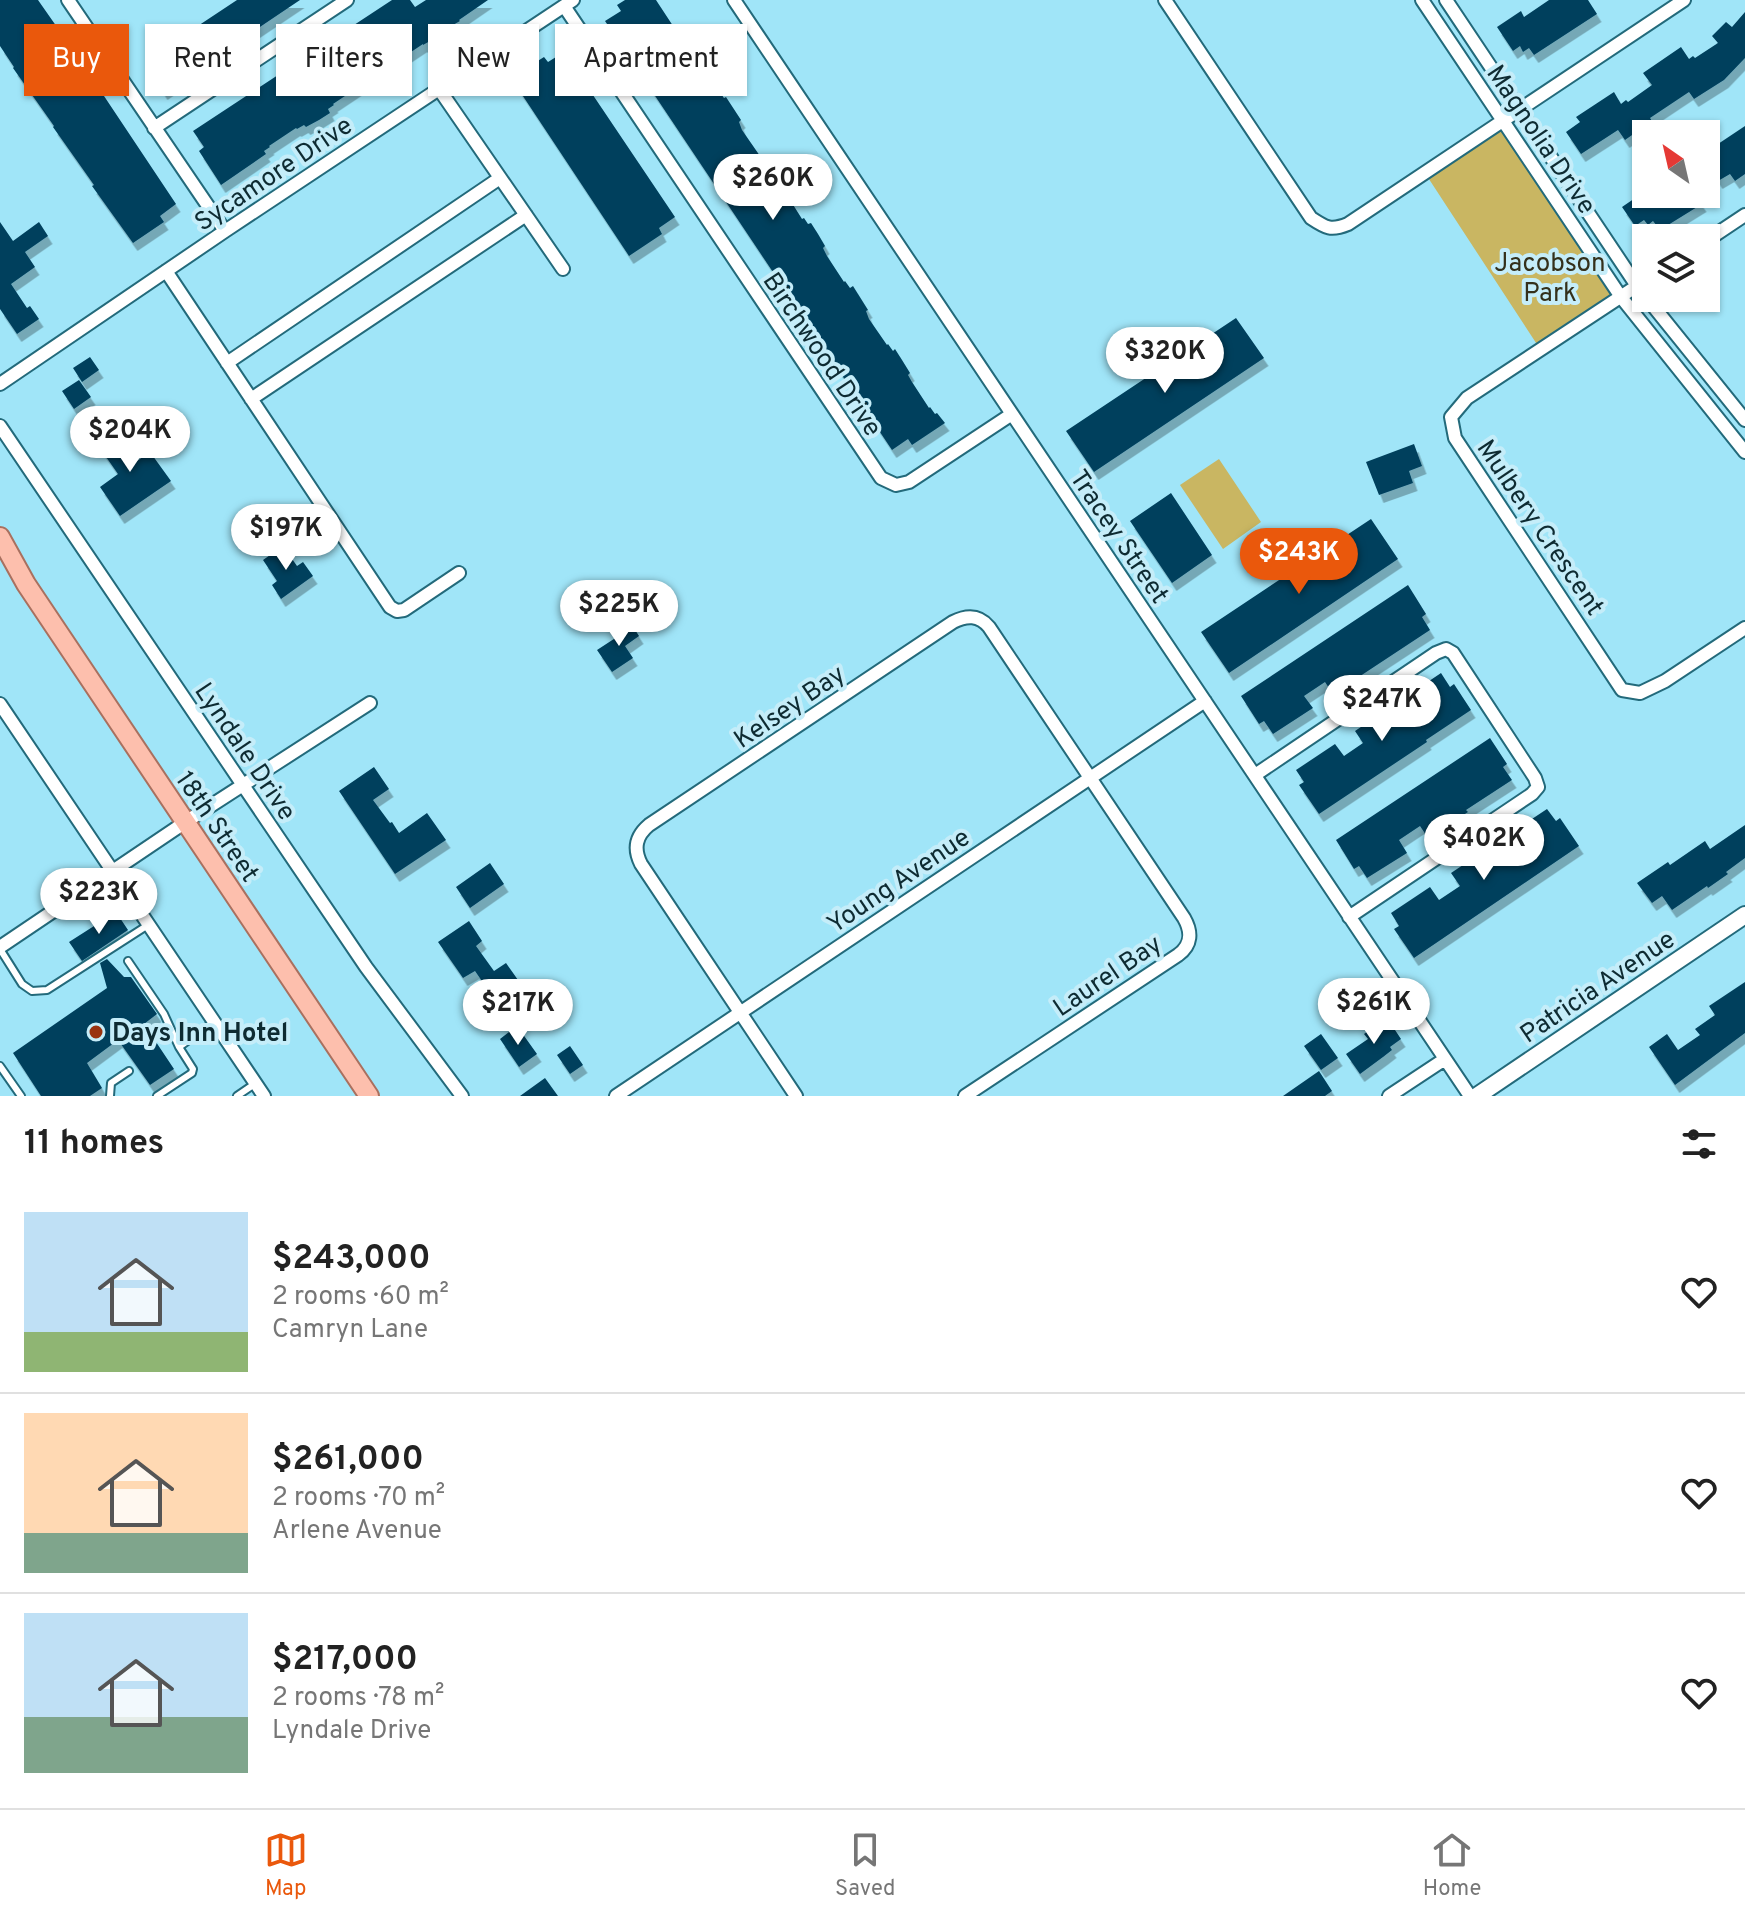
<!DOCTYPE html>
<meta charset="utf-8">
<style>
body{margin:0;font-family:Overpass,sans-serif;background:#f2f2f2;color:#222;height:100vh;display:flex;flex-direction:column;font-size:30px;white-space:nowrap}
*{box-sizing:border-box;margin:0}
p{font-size:26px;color:#767676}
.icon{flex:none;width:44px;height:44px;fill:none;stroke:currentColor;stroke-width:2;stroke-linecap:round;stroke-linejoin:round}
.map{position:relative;height:1096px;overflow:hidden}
.drawer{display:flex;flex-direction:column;background:#fff;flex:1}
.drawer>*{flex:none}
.top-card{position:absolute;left:24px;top:24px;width:800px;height:72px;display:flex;gap:16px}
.needle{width:52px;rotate:326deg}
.buttons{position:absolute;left:1632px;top:120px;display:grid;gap:16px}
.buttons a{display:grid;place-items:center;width:88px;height:88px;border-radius:0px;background:#fff;box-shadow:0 2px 6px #0004;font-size:40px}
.price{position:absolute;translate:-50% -68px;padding:0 18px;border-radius:28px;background:#fff;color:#222;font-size:26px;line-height:52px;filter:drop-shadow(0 2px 4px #0008)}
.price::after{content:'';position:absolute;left:50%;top:48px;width:24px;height:18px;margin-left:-12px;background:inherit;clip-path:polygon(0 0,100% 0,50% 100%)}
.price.current{background:#ea580c;color:#fff}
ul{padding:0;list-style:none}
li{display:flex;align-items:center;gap:24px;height:200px;padding:0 24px}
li+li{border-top:2px solid #e0e0e0}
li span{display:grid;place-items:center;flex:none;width:224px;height:160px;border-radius:0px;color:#555}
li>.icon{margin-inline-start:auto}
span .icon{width:96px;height:96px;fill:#fffc;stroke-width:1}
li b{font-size:34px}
h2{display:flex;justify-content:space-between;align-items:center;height:96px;padding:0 24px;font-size:34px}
.chip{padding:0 28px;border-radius:0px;background:#fff;box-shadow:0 2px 6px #0004;font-size:28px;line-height:72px}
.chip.current{background:#ea580c;color:#fff}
.dock{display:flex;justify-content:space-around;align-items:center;height:112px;border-top:2px solid #e0e0e0;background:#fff;font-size:22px;color:#767676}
.dock a{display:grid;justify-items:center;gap:4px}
.dock .current{color:#ea580c}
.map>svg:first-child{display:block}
.green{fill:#c9b662}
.building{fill:#06405d;filter:url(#shadow)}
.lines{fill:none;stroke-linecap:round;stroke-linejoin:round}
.lane-casing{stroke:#236a7b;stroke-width:10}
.street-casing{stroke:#236a7b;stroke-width:16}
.secondary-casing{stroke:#236a7b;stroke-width:20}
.primary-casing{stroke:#a9705f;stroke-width:22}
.lane{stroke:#fff;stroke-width:6}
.street{stroke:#fff;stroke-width:12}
.secondary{stroke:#fff;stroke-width:16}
.primary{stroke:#fdbfad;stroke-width:18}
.poi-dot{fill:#99320f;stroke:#c5edf9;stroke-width:3}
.labels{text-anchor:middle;stroke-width:8;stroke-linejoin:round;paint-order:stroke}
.street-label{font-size:26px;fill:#0e2b32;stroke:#c5edf9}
.park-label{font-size:26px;fill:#34301b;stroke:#c5edf9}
.poi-label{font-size:26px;font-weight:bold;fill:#0e2b32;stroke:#c5edf9;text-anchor:start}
</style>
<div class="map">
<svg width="1745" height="1096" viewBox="0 0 1745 1096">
<defs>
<filter id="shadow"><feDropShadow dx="4.5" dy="8" stdDeviation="0" flood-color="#0004"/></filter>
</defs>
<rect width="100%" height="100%" fill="#a0e5f8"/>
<!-- green -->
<path class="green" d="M1503 121 1621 297 1540 349 1425 173Z
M1219 459 1261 522 1223 549 1180 485Z"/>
<!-- building -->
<path class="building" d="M0 0H38L80 60 176 204 160 216 164 222 133 243 92 186 94 185 53 127 54 126 13 68 14 67 0 46Z
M237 0H300L163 92 145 64 150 61 148 59Z
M392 0H410L415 7 426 0H488L459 20 460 21 453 25 456 29 444 36 432 44 430 41 423 45V44L396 62 397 63 391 68 393 71 382 78 369 86 368 83 361 88 360 86 333 104 334 105 328 109 330 113 319 120 306 127 304 125 297 129 296 128 269 146 270 147 264 151 266 154 221 185 199 151 204 147 193 131Z
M625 0H656L675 29 677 28 681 35 684 34 699 57 696 58 700 66 717 92 719 91 724 98 726 97 741 120 739 122 742 130 760 156 761 154 766 162 768 160 783 183 781 185 785 192 802 219 804 218 808 224 811 223 818 234 825 246 823 248 827 256 844 282 845 281 850 288 853 286 868 310 866 311 869 319 887 345 888 344 893 351 895 349 902 360 910 373 908 375 912 382 929 408 930 407 935 414 937 413 945 423 912 445 908 439 892 450 605 21 621 11 617 5Z
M1549 0H1588L1597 14 1534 55 1529 48 1523 52 1520 46 1513 51 1497 27 1521 11 1524 17Z
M1745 12V58L1724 80 1694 99 1689 92 1650 118 1652 121 1625 140 1618 130 1581 154 1566 132 1580 122 1576 117 1614 92 1621 104 1626 100 1628 102 1652 85 1643 73 1681 47 1689 59 1693 56 1695 58 1718 43 1712 36 1726 22 1732 27Z
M564 52 675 217 659 228 662 234 629 256 511 78 544 57 548 62Z
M1745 126V174L1735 181 1730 174 1718 181 1706 163V152Z
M1641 194H1695L1702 204 1660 230 1653 221 1648 225 1644 220 1635 226 1622 207Z
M0 222 13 241 39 222 48 236 25 252 35 267 11 284 27 308 30 306 39 319 17 334 0 309Z
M1236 318 1264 358 1094 472 1066 431Z
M90 357 99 370 82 382 73 368Z
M79 380 91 397 74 409 62 391Z
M114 428 137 461 150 452 171 481 120 516 100 487 118 474 95 441Z
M1414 444 1422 466 1409 471 1413 483 1379 495 1366 462Z
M1171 493 1212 555 1172 583 1130 521Z
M1371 519 1398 559 1229 673 1201 632Z
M283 546 297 566 303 562 313 576 281 599 272 585 277 581 263 560Z
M1408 585 1426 614 1422 617 1430 630 1333 694 1325 682 1304 696 1313 708 1273 734 1264 721 1259 724 1241 696Z
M630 622 639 636 625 646 633 658 612 672 597 650 620 635 617 631Z
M1441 673 1450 687 1454 684 1471 710 1426 740 1427 742 1319 814 1299 785 1304 782 1296 770 1335 744 1344 756 1363 743 1355 731Z
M1490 738 1507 764 1503 767 1512 780 1466 810 1468 812 1428 838 1420 826 1399 840 1407 853 1367 878 1359 866 1354 869 1336 840Z
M374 767 389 789 373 800 390 823 392 822 399 833 427 813 446 840 395 874 339 791Z
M1547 809 1556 821 1560 818 1579 846 1414 958 1394 929 1399 926 1391 913 1430 887 1439 900 1460 886 1451 873Z
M1745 825V858L1726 872 1728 874 1708 888 1707 886 1672 910 1662 896 1652 903 1637 883 1668 862 1670 865 1705 841 1710 849Z
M490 863 504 884 470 908 456 887Z
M116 912 128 930 82 961 69 942Z
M469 921 482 941 476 946 494 971 506 963 518 980 493 997 475 971 463 978 438 942Z
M107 959 124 977H131L157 1014 144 1024 174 1069 150 1085 118 1040 87 1063 102 1088 90 1096H41L13 1053 107 988 100 963Z
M1745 982V1033L1675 1085 1649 1047 1667 1034 1678 1050 1700 1035 1695 1029 1715 1015 1709 1006Z
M1387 1018 1401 1039 1390 1047 1392 1050 1383 1057 1360 1074 1346 1054 1368 1039 1364 1034Z
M517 1026 537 1054 519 1067 500 1039Z
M1321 1034 1338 1058 1321 1070 1304 1046Z
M570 1046 583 1065 570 1074 557 1055Z
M1319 1071 1332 1091 1325 1096H1283Z
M545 1078 558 1096H520Z"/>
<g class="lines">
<defs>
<path id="lane" d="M0 949 22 984 32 991 47 990 148 925
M128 961 164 1014 179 1047
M0 1066 21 1096
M110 1096 111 1083 129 1071
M157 1096 192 1073 193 1069 179 1047 214 1022
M237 1096 256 1083"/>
<path id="street" d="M68 0 225 231
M734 0 1470 1096
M1165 0 1311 218C1326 228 1331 231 1348 224L1684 0
M1422 0 1621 297 1745 452
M1446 0 1637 286 1745 420
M564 6 881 478 896 485 909 482 1012 414
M439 89 563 269
M154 128 347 0
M1706 241 1745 215
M166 271 390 607 397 611 404 610 459 573
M1646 280 1467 398 1451 417 1455 438 1622 690 1640 693 1665 681 1745 628
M227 363 500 178
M0 384 225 231 573 0
M251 399 526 215
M0 426 366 967 462 1096
M0 704 264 1096
M1255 775 1436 653 1446 649 1453 653 1535 778 1538 787 1532 794 1349 917
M0 947 184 823 370 703
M616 1096 1205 701
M796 1096 641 864C633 848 636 836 649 825L953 622C967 615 979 615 989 627L1184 918C1192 932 1192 945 1178 955L965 1096
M1389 1096 1445 1059"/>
<path id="secondary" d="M1477 1096 1745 915"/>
<path id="primary" d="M0 537 26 584 369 1096"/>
</defs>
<!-- lane casing -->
<use href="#lane" class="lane-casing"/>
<!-- street casing -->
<use href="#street" class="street-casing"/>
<!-- secondary casing -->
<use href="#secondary" class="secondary-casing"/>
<!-- primary casing -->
<use href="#primary" class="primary-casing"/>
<!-- lane -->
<use href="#lane" class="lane"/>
<!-- street -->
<use href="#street" class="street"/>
<!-- secondary -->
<use href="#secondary" class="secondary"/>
<!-- primary -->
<use href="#primary" class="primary"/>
</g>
<!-- markers -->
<circle class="poi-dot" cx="96" cy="1032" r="8"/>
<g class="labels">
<!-- street labels -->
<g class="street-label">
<text transform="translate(1542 139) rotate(56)" y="9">Magnolia Drive</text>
<text transform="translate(273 173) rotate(-34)" y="9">Sycamore Drive</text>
<text transform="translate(823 354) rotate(56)" y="9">Birchwood Drive</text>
<text transform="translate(1541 527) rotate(56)" y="9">Mulbery Crescent</text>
<text transform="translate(1120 536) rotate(56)" y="9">Tracey Street</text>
<text transform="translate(789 706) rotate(-34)" y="9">Kelsey Bay</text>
<text transform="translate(246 751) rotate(56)" y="9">Lyndale Drive</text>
<text transform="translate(218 826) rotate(56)" y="9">18th Street</text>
<text transform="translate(898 880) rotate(-34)" y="9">Young Avenue</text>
<text transform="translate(1107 975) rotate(-34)" y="9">Laurel Bay</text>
<text transform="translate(1597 986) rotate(-34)" y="9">Patricia Avenue</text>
</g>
<!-- park labels -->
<g class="park-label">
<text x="1550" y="271">Jacobson<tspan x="1550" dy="30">Park</tspan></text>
</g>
<!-- poi labels -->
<g class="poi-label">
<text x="112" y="1041">Days Inn Hotel</text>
</g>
</g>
</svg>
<div class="buttons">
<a><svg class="needle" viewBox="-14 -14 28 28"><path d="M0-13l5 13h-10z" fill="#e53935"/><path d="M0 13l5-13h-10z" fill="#767676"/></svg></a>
<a><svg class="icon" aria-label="layers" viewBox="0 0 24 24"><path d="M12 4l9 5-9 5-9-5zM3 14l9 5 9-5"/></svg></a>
</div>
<b class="price" style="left:773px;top:222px">$260K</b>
<b class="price" style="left:1165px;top:395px">$320K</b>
<b class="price" style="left:130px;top:474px">$204K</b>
<b class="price" style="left:286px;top:572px">$197K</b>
<b class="price current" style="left:1299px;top:596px">$243K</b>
<b class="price" style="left:619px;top:648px">$225K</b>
<b class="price" style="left:1382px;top:743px">$247K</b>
<b class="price" style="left:1484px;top:882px">$402K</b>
<b class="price" style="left:99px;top:936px">$223K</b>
<b class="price" style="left:1374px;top:1046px">$261K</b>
<b class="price" style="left:518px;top:1047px">$217K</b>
<div class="top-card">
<a class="chip current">Buy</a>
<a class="chip">Rent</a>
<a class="chip">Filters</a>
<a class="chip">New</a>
<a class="chip">Apartment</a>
</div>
</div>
<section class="drawer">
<h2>11 homes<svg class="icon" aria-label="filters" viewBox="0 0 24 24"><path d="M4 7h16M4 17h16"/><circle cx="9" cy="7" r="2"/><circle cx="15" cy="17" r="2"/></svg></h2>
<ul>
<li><span style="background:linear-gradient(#bfe0f5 75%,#8fb573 0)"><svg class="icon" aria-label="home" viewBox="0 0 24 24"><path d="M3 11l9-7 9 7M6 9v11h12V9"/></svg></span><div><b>$243,000</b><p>2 rooms · 60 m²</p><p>Camryn Lane</p></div><svg class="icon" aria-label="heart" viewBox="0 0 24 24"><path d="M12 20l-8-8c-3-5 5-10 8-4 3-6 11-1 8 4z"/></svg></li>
<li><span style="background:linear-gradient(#ffd9b3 75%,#7fa58c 0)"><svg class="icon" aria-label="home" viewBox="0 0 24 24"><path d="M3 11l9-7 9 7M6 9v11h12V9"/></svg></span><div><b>$261,000</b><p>2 rooms · 70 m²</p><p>Arlene Avenue</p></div><svg class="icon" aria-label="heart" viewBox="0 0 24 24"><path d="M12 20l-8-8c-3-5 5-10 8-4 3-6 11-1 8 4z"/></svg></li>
<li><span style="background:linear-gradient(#bfe0f5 65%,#7fa58c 0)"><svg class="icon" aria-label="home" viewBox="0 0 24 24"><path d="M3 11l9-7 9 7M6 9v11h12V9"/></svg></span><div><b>$217,000</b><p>2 rooms · 78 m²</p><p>Lyndale Drive</p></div><svg class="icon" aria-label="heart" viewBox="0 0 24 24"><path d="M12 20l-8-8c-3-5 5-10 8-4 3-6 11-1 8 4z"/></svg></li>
</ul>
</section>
<nav class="dock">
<a class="current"><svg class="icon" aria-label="map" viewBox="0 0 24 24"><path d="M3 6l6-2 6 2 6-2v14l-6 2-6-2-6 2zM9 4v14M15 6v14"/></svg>Map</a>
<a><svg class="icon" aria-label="saved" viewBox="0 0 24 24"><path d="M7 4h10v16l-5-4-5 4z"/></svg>Saved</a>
<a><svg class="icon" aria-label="home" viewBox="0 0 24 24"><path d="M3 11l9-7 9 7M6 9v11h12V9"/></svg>Home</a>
</nav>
